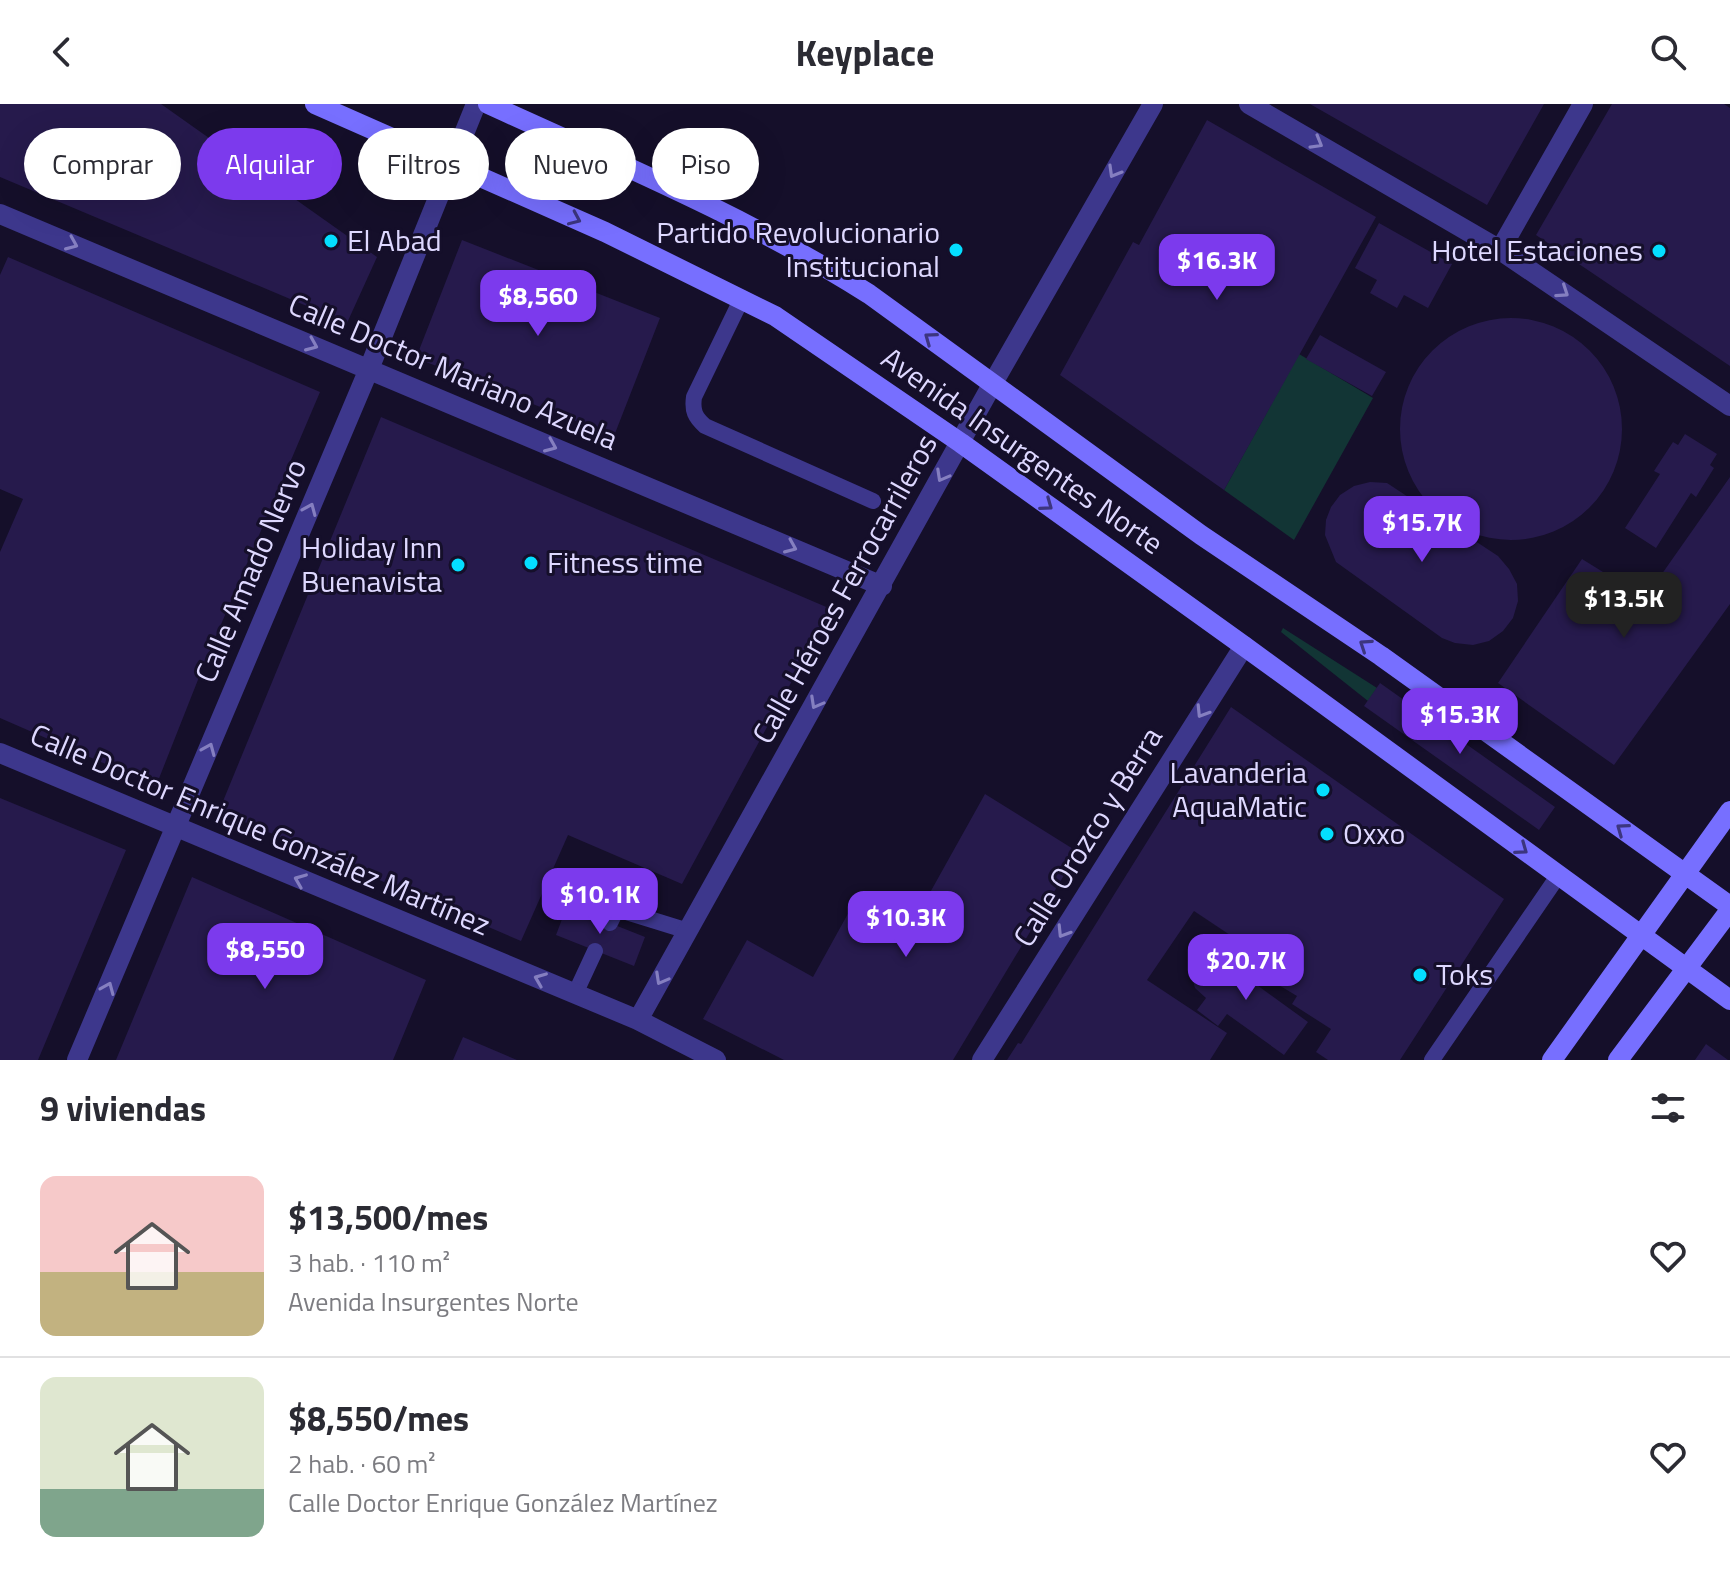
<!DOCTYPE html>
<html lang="es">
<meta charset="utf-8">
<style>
body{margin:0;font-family:"Titillium Web",sans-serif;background:#f2f2f3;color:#2b2b33;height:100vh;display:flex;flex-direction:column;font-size:30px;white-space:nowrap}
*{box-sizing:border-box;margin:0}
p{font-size:26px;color:#7c7c81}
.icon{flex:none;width:44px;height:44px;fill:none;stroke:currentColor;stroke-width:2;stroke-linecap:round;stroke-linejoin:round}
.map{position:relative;height:956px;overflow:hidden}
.details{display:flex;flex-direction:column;background:#fff;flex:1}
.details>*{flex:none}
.guide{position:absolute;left:24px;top:24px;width:800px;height:72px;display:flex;gap:16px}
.price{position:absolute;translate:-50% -68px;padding:0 18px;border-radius:16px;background:#7c3aed;color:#fff;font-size:26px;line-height:52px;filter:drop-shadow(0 2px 4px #0008)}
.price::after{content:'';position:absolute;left:50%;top:48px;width:24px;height:18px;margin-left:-12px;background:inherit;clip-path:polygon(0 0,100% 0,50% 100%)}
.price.on{background:#222;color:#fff}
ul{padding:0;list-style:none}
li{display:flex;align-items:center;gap:24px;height:200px;padding:0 40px}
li+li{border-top:2px solid #e1e1e2}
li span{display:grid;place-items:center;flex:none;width:224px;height:160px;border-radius:16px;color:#555}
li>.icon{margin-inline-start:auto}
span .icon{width:96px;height:96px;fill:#fffc;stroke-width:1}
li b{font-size:34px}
h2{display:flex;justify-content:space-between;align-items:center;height:96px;padding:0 40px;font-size:34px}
.pill{padding:0 28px;border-radius:36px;background:#fff;box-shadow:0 8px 32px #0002;font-size:28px;line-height:72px}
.pill.on{background:#7c3aed;color:#fff}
header{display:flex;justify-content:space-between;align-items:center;height:104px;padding:0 40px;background:#fff;font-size:36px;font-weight:700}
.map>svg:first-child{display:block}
.green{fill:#123535}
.building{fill:#261a4c}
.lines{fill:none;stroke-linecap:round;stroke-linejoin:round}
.service{stroke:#3d378c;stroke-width:16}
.minor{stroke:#3d378c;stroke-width:20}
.secondary{stroke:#776fff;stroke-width:20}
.oneway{stroke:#857fc0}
.oneway2{stroke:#3c357f}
.poi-dot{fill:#04deff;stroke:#150f2a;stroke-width:3}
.labels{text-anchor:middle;stroke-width:6;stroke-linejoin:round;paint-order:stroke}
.poi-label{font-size:30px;fill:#ded8ff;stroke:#150f2a;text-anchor:end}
.street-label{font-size:30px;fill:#ded8ff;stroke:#150f2a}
</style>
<header><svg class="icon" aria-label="back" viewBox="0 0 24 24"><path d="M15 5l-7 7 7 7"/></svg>Keyplace<svg class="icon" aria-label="search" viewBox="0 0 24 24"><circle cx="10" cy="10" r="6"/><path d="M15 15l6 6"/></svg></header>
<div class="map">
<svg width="1730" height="956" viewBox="0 0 1730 956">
<rect width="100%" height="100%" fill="#150f2a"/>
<!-- green -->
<path class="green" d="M1299 250 1373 294 1294 436 1224 386Z
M1283 524 1377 584 1368 597 1281 528Z"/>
<!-- building -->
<path class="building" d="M0 0H161L377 153 347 219 0 73Z
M1310 0H1544L1487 101Z
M1612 0H1724L1730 4V262L1536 131Z
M1207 16 1376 113 1224 386 1060 271 1133 138 1139 141Z
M1379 119 1452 160 1428 204 1404 191 1397 204 1370 189 1377 176 1355 164Z
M462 136 660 214 614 332 416 254Z
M8 153 320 288 205 558 156 682 0 614V448L23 395 0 385V171Z
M1400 325a111 111 0 1 1 222 0a111 111 0 1 1-222 0Z
M1320 231 1386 268 1372 292 1306 255Z
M381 313 831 505 682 780 568 731 521 837 219 707Z
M1685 330 1717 350 1710 361 1714 364 1696 393 1691 389 1656 444 1625 424 1660 370 1654 367 1673 338 1678 341Z
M1730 373V500L1614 661 1498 579 1582 455 1645 494Z
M1370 378 1387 379 1498 452 1509 465 1517 480 1518 497 1513 514 1503 527 1489 537 1473 541 1455 539 1442 534 1336 458 1325 431 1326 416 1331 403 1340 391 1354 382Z
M1380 579 1555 703 1539 726 1364 602Z
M1231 603 1504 795 1400 956H1328L1316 948 1331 925 1292 900 1297 892 1277 880 1295 850 1269 833 1257 849 1194 807 1147 876 1227 929 1210 956H1007L1018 939 1021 940Z
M985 690 1078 748 953 956H784L703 915 747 836 813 873 850 806 903 837Z
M0 694 126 746 38 956H0Z
M192 773 426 876 393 956H116Z
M567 802 645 833 634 862 556 831Z
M1237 849 1258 865 1250 876 1308 918 1284 951 1227 910 1218 922 1197 906 1206 894 1195 884 1193 877 1198 861 1205 856 1213 855 1228 862Z
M463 933 517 956H453Z
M1706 940 1728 956H1695Z"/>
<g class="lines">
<!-- service -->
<path class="service" d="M742 194 694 293C692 307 695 313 705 322L873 397
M610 819 617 805 688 827
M575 890 595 847
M1432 956 1558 772"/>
<!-- minor -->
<path class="minor" d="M1249 0 1500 146 1730 302
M0 110 882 482
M1500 146 1583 0
M0 649 638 916 716 956
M638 916 993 279 1153 0
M77 956 369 265 476 0
M982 956 1244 542"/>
<!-- secondary -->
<path class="secondary" d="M315 0 605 128 775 212 961 339 1244 542 1730 896
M488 0C617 59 749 114 869 190L1201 431 1381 552 1730 802
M1552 956 1730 707
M1618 956 1730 806"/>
</g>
<!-- one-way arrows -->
<defs><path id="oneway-chevron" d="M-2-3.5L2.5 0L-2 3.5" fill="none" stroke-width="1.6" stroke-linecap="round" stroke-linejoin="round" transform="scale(2)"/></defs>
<g class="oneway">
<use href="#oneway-chevron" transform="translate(1317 39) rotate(30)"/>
<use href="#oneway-chevron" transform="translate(1114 68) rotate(120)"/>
<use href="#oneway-chevron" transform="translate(72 140) rotate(23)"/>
<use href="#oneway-chevron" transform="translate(1563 188) rotate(34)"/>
<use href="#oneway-chevron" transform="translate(312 241) rotate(23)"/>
<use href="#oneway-chevron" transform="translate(551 342) rotate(23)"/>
<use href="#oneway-chevron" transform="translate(942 372) rotate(119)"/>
<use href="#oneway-chevron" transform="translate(310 405) rotate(-67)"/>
<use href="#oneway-chevron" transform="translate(791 443) rotate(23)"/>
<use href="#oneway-chevron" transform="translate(816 599) rotate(119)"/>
<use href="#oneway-chevron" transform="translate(1202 608) rotate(122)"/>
<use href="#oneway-chevron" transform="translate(209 645) rotate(-67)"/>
<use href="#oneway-chevron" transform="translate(300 776) rotate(-158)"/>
<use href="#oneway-chevron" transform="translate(1063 828) rotate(122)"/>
<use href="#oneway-chevron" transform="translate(540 875) rotate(-158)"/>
<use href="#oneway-chevron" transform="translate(661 875) rotate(119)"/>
<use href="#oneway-chevron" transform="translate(108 884) rotate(-67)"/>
</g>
<g class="oneway2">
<use href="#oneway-chevron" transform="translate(575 115) rotate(24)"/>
<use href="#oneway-chevron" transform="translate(930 234) rotate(-144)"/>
<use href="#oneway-chevron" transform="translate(1047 401) rotate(36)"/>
<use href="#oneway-chevron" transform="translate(1365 541) rotate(-146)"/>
<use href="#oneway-chevron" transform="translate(1622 725) rotate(-144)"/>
<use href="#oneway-chevron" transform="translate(1522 745) rotate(36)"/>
</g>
<!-- markers -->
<g class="poi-dot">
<circle cx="331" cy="137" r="8"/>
<circle cx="956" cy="146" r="8"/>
<circle cx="1659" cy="147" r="8"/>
<circle cx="531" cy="459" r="8"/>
<circle cx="458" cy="461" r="8"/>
<circle cx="1323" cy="686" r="8"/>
<circle cx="1327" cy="730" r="8"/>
<circle cx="1420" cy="871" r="8"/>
</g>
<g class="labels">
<!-- poi labels -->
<g class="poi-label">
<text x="940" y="139">Partido Revolucionario<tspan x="940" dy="34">Institucional</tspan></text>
<text x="347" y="147" text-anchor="start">El Abad</text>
<text x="1643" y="157">Hotel Estaciones</text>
<text x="442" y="454">Holiday Inn<tspan x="442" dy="34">Buenavista</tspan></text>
<text x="547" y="469" text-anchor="start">Fitness time</text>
<text x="1307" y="679">Lavanderia<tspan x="1307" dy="34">AquaMatic</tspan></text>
<text x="1343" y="740" text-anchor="start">Oxxo</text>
<text x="1436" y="881" text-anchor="start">Toks</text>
</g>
<!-- street labels -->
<g class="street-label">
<text transform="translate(453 268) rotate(23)" y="10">Calle Doctor Mariano Azuela</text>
<text transform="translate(1022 347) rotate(35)" y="10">Avenida Insurgentes Norte</text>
<text transform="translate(251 467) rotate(-67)" y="10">Calle Amado Nervo</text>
<text transform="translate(845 485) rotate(-61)" y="10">Calle Héroes Ferrocarrileros</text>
<text transform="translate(260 726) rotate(23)" y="10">Calle Doctor Enrique González Martínez</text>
<text transform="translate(1088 733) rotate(-58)" y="10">Calle Orozco y Berra</text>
</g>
</g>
</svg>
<b class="price" style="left:1217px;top:198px">$16.3K</b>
<b class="price" style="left:538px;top:234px">$8,560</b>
<b class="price" style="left:1422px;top:460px">$15.7K</b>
<b class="price on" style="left:1624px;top:536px">$13.5K</b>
<b class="price" style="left:1460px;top:652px">$15.3K</b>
<b class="price" style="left:600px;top:832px">$10.1K</b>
<b class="price" style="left:906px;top:855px">$10.3K</b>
<b class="price" style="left:265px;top:887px">$8,550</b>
<b class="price" style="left:1246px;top:898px">$20.7K</b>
<div class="guide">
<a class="pill">Comprar</a>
<a class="pill on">Alquilar</a>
<a class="pill">Filtros</a>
<a class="pill">Nuevo</a>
<a class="pill">Piso</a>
</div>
</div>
<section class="details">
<h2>9 viviendas<svg class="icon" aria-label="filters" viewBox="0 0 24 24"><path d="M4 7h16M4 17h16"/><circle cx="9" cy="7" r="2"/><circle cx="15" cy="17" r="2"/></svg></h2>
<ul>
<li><span style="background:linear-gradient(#f6c9c9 60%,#c2b280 0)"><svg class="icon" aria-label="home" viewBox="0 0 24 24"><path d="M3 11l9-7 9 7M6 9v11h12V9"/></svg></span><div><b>$13,500/mes</b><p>3 hab. · 110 m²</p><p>Avenida Insurgentes Norte</p></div><svg class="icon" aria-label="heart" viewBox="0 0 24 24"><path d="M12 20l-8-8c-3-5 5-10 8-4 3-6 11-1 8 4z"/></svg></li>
<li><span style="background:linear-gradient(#dfe7d0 70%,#7fa58c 0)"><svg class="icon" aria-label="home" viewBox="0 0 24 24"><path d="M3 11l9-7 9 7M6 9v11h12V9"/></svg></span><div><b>$8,550/mes</b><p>2 hab. · 60 m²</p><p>Calle Doctor Enrique González Martínez</p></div><svg class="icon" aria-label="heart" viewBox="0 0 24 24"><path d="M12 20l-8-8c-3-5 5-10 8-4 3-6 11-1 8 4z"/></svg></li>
</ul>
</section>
